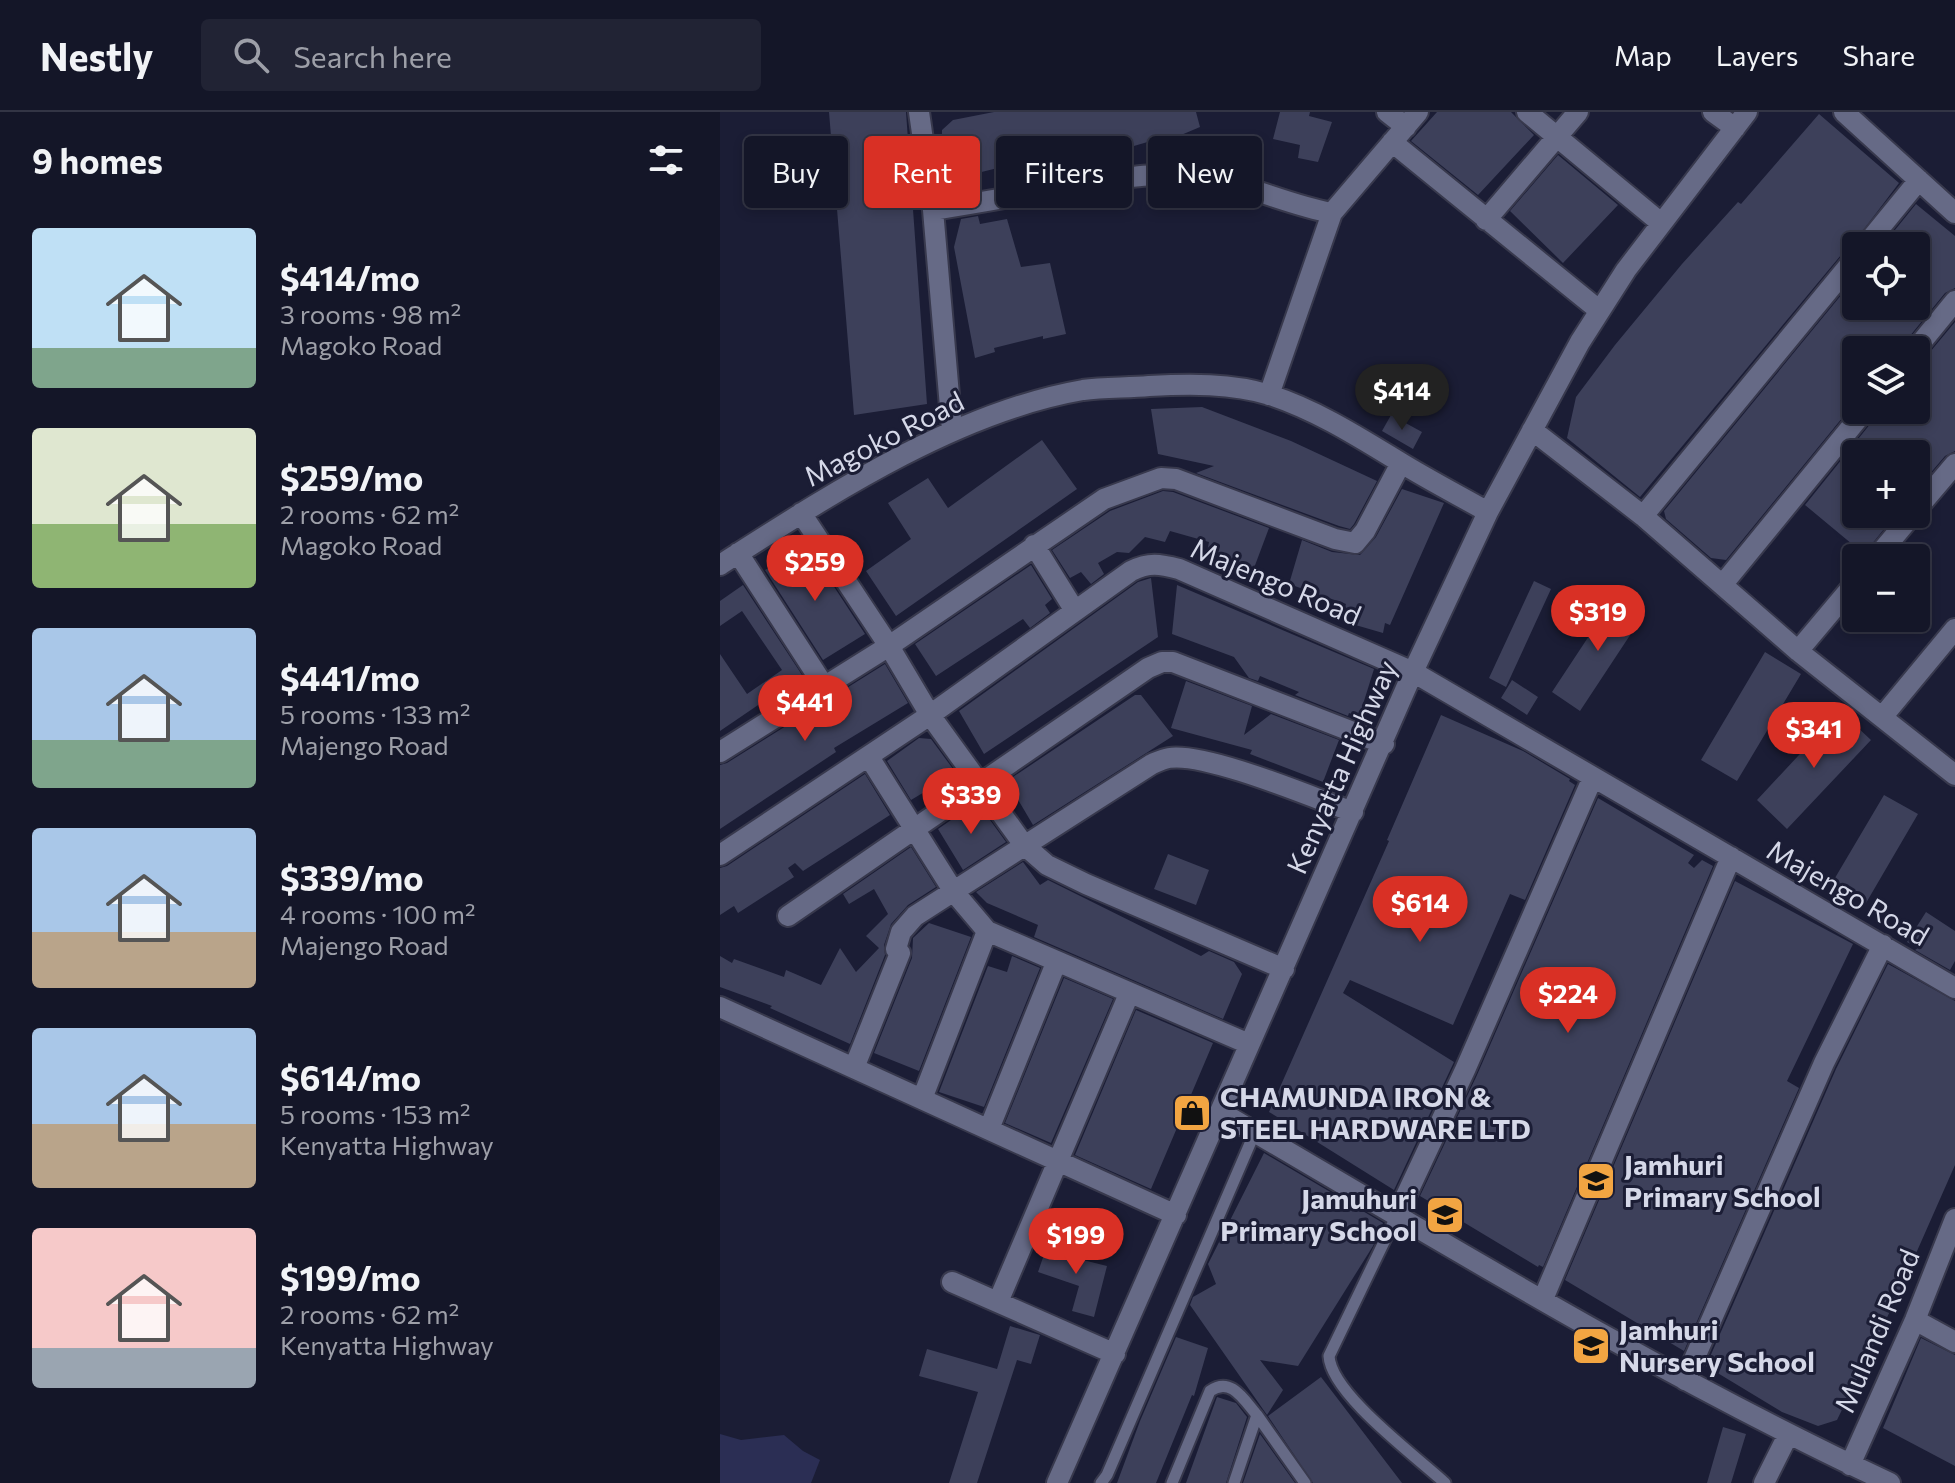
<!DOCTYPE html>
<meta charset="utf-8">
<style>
body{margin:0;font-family:Commissioner,sans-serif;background:#212334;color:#f1f3f6;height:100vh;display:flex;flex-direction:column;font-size:30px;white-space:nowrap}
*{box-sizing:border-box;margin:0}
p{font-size:26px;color:#9d9fa8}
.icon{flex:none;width:44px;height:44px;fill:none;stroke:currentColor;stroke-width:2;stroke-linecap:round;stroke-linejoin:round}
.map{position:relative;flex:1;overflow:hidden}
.panel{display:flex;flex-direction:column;background:#141628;width:720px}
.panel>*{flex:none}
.top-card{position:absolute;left:24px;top:24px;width:760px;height:72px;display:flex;gap:16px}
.fabs{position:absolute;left:1122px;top:120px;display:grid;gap:16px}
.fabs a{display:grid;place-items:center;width:88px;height:88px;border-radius:8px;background:#141628;box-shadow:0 4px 12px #0003,0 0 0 2px #333545;font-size:40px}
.price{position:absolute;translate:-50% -68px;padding:0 18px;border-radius:28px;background:#d93025;color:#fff;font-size:26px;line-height:52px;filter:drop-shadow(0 2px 4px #0008)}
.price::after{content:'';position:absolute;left:50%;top:48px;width:24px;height:18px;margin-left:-12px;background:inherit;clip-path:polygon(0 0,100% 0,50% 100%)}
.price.current{background:#222;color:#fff}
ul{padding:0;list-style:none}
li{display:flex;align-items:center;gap:24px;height:200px;padding:0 32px}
li span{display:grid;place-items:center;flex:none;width:224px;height:160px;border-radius:8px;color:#555}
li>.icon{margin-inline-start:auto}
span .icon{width:96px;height:96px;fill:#fffc;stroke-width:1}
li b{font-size:34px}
h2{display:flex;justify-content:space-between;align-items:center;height:96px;padding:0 32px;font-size:34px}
.chip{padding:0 28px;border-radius:8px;background:#141628;box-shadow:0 4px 12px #0003,0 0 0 2px #333545;font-size:28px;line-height:72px}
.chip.current{background:#d93025;color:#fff}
header{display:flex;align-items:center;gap:48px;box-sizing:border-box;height:112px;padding:0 40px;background:#141628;border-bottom:2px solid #333545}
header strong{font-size:38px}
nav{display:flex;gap:44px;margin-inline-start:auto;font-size:28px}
.search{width:560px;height:72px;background:#212334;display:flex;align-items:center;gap:20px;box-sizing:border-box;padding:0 28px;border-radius:8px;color:#9d9fa8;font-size:30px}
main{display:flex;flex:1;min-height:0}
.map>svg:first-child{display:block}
.green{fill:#2b2e54}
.building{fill:#3d405a}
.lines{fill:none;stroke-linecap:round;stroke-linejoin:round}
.service-casing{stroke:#38394d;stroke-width:15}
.minor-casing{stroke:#38394d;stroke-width:24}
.service{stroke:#666a86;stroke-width:11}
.minor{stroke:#666a86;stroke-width:20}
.labels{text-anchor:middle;stroke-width:6;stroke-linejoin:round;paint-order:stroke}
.street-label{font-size:28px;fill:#d5d8e8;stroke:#1b1d35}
.poi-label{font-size:28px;font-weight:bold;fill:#d5d8e8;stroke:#1b1d35;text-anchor:start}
</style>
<header>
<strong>Nestly</strong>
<div class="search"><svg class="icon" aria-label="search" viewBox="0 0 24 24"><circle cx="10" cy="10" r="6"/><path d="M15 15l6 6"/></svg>Search here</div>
<nav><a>Map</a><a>Layers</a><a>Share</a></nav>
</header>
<main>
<section class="panel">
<h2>9 homes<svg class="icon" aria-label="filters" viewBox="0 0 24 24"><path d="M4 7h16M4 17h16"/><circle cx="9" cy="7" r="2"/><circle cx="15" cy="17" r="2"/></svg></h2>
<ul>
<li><span style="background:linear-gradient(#bfe0f5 75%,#7fa58c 0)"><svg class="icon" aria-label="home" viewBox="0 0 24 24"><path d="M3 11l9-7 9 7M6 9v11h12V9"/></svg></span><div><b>$414/mo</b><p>3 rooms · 98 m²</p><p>Magoko Road</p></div></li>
<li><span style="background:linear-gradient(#dfe7d0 60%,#8fb573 0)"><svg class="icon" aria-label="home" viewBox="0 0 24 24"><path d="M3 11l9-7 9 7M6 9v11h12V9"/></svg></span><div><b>$259/mo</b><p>2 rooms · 62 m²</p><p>Magoko Road</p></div></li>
<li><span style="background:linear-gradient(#a9c7e8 70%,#7fa58c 0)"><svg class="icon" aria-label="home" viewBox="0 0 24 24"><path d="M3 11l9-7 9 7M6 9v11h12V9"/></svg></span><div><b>$441/mo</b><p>5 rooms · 133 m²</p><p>Majengo Road</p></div></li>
<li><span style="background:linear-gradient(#a9c7e8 65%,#b9a48a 0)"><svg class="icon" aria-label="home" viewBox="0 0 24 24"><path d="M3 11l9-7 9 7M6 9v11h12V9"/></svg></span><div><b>$339/mo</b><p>4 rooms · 100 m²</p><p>Majengo Road</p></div></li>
<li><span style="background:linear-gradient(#a9c7e8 60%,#b9a48a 0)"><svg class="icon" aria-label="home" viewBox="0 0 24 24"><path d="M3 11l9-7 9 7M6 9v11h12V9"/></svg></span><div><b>$614/mo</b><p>5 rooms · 153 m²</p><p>Kenyatta Highway</p></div></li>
<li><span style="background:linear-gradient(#f6c9c9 75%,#9aa5b1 0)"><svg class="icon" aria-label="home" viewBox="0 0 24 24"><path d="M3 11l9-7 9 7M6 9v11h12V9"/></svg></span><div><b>$199/mo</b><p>2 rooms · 62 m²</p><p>Kenyatta Highway</p></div></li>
</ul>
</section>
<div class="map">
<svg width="1235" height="1371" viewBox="0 0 1235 1371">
<rect width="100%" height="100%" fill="#1b1d35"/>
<!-- green -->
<path class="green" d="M0 1322 21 1328 64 1323 83 1339 100 1348 91 1371H0Z"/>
<!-- building -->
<path class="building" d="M109 0H186L207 292 134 303Z
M274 0H476L480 15 454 26 432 31 431 29 383 43 380 33 352 45 347 37 319 45V53L293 59 290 53 225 69 222 54V18L233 8Z
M560 0H590L589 4 612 10 598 50 578 46 580 33 553 27Z
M717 0H791L814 23 758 83 691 29Z
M1099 2 1179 71 1132 133 1126 137 920 385 847 326 856 285 895 233 962 152 1018 90 1021 92Z
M838 43 898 93 843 151 790 99Z
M1196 92 1235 124V176L1225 181 1185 230 1182 238H1136V289L1006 448 991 446 946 407 944 399 1136 165V194H1196V134H1162Z
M258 104 260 112 287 107 301 155 330 151 346 222 323 227V224L274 236 275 240 255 246 234 135 241 107Z
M1235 210V339L1225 344 1196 378V342H1136V402H1176L1144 442 1085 393 1155 306 1158 298H1196V251L1205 246Z
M482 295 571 329 657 369 634 412 630 417 619 414 476 361 494 354 438 342 431 297Z
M671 303 702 320 693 337 662 319Z
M322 328 357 377 176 504 146 459 191 427 168 391 208 366 228 396Z
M682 377 724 391 670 513 665 511 663 521 632 512 636 502 623 499 626 492 569 472 582 428 612 440 640 443 656 425Z
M443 379 453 380 549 416 534 456 487 440 489 430 450 419 445 430 425 425 409 441 397 440 378 451 384 462 371 472 361 460 350 466 332 438 390 399Z
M88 435 145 522 103 548 45 458Z
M311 453 332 487 325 493 330 501 310 516 303 507 216 564 195 532Z
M431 466 438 525 264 642 239 599 418 470Z
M814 469 831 477 786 575 769 566Z
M23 473 82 563 0 619V542L27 582 62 558 22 499 0 514V489Z
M457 473 654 557 639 605 629 601 628 604 575 583 579 580 540 564 538 569 529 566 514 545 452 522Z
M896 483 924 502 860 599 832 580Z
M1045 540 1081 562 1017 669 981 648Z
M165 552 188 591 114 636 116 640 0 717V653L7 651Z
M792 568 818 585 807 603 781 586Z
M466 569 532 594 524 623 551 602 619 628 603 670 530 642 532 638 451 616Z
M415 583H421L453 624 313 713 287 669Z
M1120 599 1151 628 1067 717 1037 688Z
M721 603 803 639 850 667 849 669 855 673 805 788 790 782 733 913 630 868 623 881 734 950 674 1078 549 1000 669 729 667 728Z
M199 626 211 627 236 661 191 688 167 649Z
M145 662 170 703 83 759 75 751 68 756 74 765 18 801 14 794 0 803V756L7 754Z
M1164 683 1198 702 1146 791 1112 771Z
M878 686 974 743 968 751 974 756 982 748 993 754 823 1155 819 1153 818 1155 700 1084 757 963Z
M257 690 286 730 243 758 218 717Z
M191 735 216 775 188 793 171 812 164 833 165 843 130 932 50 896 52 894 0 875V844L12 851 14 847 64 865 66 858 101 873 120 836 136 860 159 836 146 824 168 802 154 777 129 792 123 782Z
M448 742 489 758 476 793 434 777Z
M303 750 320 773 328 768 481 844 489 839 514 850 522 862 503 907 314 825 318 813 267 791 256 780Z
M1015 769 1133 832 1067 969 1079 976 964 1239 845 1168Z
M1206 800 1235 819V849L1230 858 1195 838 1198 836 1187 830Z
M209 811 251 825 199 959 154 941 192 846 193 826Z
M292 844 320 856 264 995 219 980 268 854 287 860Z
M1168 852 1235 889V1053L1175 1189 1117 1308 1098 1314 1062 1300 986 1254 1116 957Z
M344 866 393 887 331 1031 285 1011Z
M416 898 493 931 431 1077 355 1043Z
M544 1041 663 1111 653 1134 578 1254 540 1248 563 1278 547 1303 470 1193 473 1185 496 1172 488 1152Z
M328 1131 365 1143 363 1148 387 1154 374 1205 352 1199 359 1174 318 1160Z
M290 1214 320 1223 311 1252 297 1248 257 1371H229L258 1280 199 1264 207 1237 277 1257Z
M456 1225 488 1236 474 1284 472 1283 436 1371H397L420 1309Z
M1201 1226 1235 1243V1354L1163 1316Z
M601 1265 682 1371H593L548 1304Z
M497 1285 516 1291 527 1305 506 1371H466Z
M1003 1315 1026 1322 1011 1371H987Z
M540 1322 575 1371H523Z"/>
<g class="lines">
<defs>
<path id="service" d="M677 1103 609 1244C611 1282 696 1344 725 1371
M381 1371 387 1363 535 1020
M452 1371 490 1279C511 1264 524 1288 537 1303
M514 1371 537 1303 585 1371"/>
<path id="minor" d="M199 0 213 98 232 318
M667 0 686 15
M807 0 941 111
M993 0 1015 16
M1124 0 1235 101
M672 30 880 199
M213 98C257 91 302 83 346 75 391 68 436 58 481 65 525 71 567 93 612 101L698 0
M766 108 858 0
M1145 134 1199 68
M1195 238 1235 189
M549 283 612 101
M812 318 923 404 1078 539 1235 663
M1196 398 1235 352
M81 401 169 534 210 603 304 733 327 753 366 772 564 857
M923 404 1136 145
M314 433 355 499
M18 441 104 574
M1156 446 1193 402
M0 453C108 384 235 300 363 278 384 275 408 276 429 274 468 272 512 271 550 283 596 298 637 324 678 349 707 367 738 383 768 400
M1003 472 1145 298
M1078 539 1136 470
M1163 604 1235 517
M0 640 169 534 384 387 441 366 456 367 615 427 635 431 645 419 681 351
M149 645 234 780 267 819 529 932
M0 743 210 603 411 459C429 450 440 452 459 457L693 560 1235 876
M68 804 428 556 442 550H453L664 632
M0 895 456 1103
M134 956 180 841 176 837 181 820 195 804 432 652C437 650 443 647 449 646 486 640 594 686 633 700
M202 987 267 819
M502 1001C721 1129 939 1263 1170 1371
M269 1017 336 851
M677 1103 745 958 873 665
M232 1170 395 1242
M823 1187 1011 745
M278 1190 409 882
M1195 1208 1235 1230
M965 1268 1104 951 1163 833
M1130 1353 1195 1208 1235 1107
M337 1371 693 560 768 400 860 230 906 158 1027 0
M1044 1371 1068 1323"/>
</defs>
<!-- service casing -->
<use href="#service" class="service-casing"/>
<!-- minor casing -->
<use href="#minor" class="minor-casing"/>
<!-- service -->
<use href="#service" class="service"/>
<!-- minor -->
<use href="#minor" class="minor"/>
</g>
<!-- icons -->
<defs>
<symbol id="shop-square" viewBox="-11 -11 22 22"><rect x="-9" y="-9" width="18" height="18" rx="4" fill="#f2a542" stroke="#1b1d35"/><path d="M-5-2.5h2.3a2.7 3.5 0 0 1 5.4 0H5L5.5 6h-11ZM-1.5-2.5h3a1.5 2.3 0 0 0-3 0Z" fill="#111"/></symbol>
<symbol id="school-square" viewBox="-11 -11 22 22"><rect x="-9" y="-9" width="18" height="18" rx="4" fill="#f2a542" stroke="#1b1d35"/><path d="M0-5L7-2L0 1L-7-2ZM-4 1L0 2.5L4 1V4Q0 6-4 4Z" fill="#111"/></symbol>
</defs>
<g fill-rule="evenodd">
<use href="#shop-square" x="450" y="979" width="44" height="44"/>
<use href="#school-square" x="854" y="1047" width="44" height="44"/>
<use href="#school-square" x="703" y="1081" width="44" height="44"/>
<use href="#school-square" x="849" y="1212" width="44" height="44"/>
</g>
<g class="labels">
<!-- street labels -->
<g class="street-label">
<text transform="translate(164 327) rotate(-27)" y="10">Magoko Road</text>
<text transform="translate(556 470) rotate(23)" y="10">Majengo Road</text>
<text transform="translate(622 655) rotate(-66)" y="10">Kenyatta Highway</text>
<text transform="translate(1128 781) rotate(30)" y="10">Majengo Road</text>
<text transform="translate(1157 1219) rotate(-67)" y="10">Mulandi Road</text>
</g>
<!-- poi labels -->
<g class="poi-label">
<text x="500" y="995">CHAMUNDA IRON &amp;<tspan x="500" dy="32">STEEL HARDWARE LTD</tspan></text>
<text x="904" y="1063">Jamhuri<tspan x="904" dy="32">Primary School</tspan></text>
<text x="697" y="1097" text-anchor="end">Jamuhuri<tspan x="697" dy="32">Primary School</tspan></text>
<text x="899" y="1228">Jamhuri<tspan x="899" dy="32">Nursery School</tspan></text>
</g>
</g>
</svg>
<div class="fabs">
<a><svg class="icon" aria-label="locate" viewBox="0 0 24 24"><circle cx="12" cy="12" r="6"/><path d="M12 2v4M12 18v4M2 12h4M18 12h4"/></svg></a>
<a><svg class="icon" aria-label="layers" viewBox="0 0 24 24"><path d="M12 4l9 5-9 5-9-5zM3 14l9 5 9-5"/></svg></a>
<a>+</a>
<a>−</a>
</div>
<b class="price current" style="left:682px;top:320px">$414</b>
<b class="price" style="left:95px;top:491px">$259</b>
<b class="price" style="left:878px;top:541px">$319</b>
<b class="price" style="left:85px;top:631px">$441</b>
<b class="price" style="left:1094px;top:658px">$341</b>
<b class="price" style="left:251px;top:724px">$339</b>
<b class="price" style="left:700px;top:832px">$614</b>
<b class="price" style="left:848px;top:923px">$224</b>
<b class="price" style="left:356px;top:1164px">$199</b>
<div class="top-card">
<a class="chip">Buy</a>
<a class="chip current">Rent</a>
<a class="chip">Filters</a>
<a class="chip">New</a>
</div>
</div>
</main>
